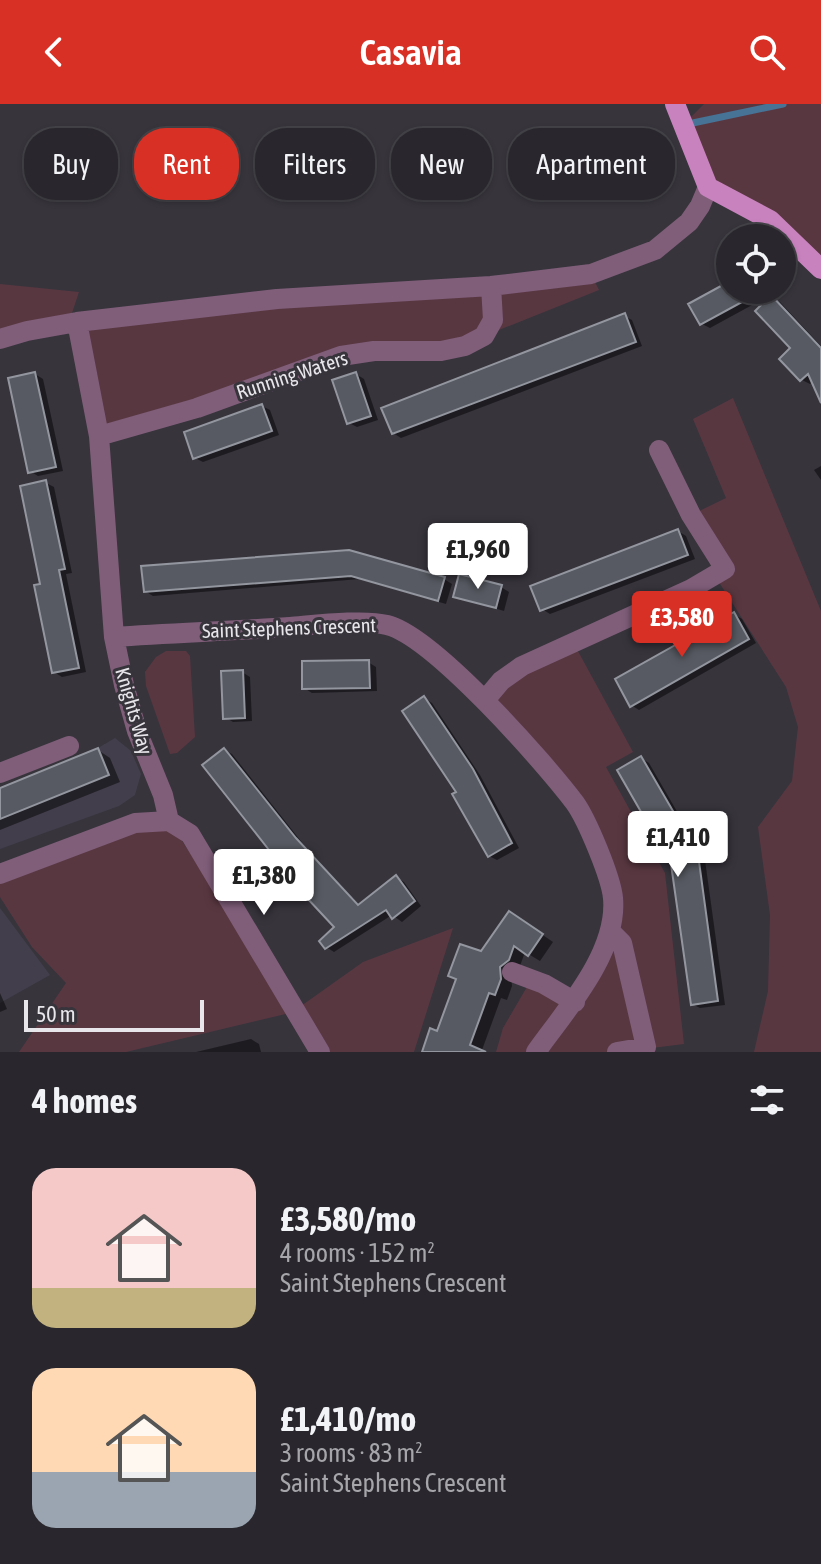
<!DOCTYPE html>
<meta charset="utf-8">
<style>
body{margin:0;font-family:"Asap Condensed",sans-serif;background:#353339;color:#f1f3f6;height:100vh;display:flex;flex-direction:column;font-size:30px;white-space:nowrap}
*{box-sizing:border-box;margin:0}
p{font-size:26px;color:#a5a5aa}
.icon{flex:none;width:44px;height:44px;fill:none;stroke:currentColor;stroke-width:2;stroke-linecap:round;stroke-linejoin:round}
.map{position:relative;height:948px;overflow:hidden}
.drawer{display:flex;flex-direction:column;background:#29272d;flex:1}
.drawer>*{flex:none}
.hud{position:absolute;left:24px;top:24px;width:774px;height:72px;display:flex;gap:16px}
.tools{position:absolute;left:716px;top:120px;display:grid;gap:16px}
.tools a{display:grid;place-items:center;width:80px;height:80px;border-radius:50%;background:#29272d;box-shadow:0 2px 6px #0004,0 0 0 2px #454449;font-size:40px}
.scale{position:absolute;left:24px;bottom:20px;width:180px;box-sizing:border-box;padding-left:8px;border:4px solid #e8e6eb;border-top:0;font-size:22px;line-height:28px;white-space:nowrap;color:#e8e6eb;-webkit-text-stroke:6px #37343c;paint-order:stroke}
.price{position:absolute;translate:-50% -68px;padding:0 18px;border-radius:8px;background:#fff;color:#222;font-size:26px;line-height:52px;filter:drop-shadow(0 2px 4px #0008)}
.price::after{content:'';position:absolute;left:50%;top:48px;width:24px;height:18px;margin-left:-12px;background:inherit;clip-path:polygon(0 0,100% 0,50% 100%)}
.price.current{background:#d93025;color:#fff}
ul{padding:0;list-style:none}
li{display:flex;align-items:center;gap:24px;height:200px;padding:0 32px}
li span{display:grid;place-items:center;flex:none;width:224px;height:160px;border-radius:24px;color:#555}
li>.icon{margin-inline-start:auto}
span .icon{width:96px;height:96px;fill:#fffc;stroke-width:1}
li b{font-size:34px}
h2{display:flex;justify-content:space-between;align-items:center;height:96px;padding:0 32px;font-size:34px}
.tag{padding:0 28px;border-radius:32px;background:#29272d;box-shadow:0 2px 6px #0004,0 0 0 2px #454449;font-size:28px;line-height:72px}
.tag.current{background:#d93025;color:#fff}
header{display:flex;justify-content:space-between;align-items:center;height:104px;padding:0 32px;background:#d93025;color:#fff;font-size:36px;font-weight:600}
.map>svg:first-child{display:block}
.built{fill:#433e4b}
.green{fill:#593741}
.shadow{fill:#0007}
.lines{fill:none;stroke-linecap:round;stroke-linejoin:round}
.stream{stroke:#467396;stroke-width:7}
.building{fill:#575a62;stroke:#93969f;stroke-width:2}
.minor{stroke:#805e7a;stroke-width:20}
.major{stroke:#c883be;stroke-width:20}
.labels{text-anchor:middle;stroke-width:6;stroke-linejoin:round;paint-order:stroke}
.street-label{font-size:20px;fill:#e8e6eb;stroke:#37343c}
</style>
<header><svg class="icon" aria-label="back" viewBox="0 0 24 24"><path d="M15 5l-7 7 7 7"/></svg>Casavia<svg class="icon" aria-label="search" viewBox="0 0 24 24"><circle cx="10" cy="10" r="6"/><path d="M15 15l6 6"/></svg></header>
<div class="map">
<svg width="821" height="948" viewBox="0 0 821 948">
<rect width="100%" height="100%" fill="#37343c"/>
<!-- built -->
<path class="built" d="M115 634 131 647 141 670 135 691 119 702 0 745V684L98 644Z
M0 804 50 871 0 899Z"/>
<!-- green -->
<path class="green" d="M704 0H821V164L708 83 683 21Z
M591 170 599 186 484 232 374 247 99 332 77 218Z
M0 180 79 188 69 218 0 233Z
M733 294 821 507V948H754L768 887 770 811 758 723 792 677 798 623 786 583 715 472 691 411 726 394 693 315Z
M573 538 633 648 606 663 665 769 684 940 620 948H496L503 924 531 876 575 897 613 795 577 701 485 596Z
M166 547H186L190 552 195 633 177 649 170 650 146 582 145 568 156 553Z
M169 717 294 907 363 858 453 824 414 948H320L294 908 126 948H19L66 879 32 843 0 793V770Z"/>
<!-- shadow -->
<path class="shadow" d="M730 179V186H746L754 200 710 224 702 220Z
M772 194 780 198 821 242V296L813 277 810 280 802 276 782 255 793 244Z
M624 212 632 216 642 242 401 334 393 329Z
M35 270 43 275 63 367 38 372 30 367Z
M356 270 364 275 378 316 357 323 349 319Z
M262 302 270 306 279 331 203 358 195 354Z
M821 362V376L814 366Z
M46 379 54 383 72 469 66 470 86 568 62 573 54 568 42 482Z
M678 427 686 432 695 455 550 510 542 505Z
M143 464 444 475 452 480 446 500 360 475 153 492 145 487Z
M501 483 509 488 504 507 455 492Z
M734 510 742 515 756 539 639 606 631 601Z
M368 558 376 563 377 587 312 589 304 584Z
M242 568 250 573 252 617 233 618 225 613Z
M424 594 432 599 480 671 519 744 497 756 489 752 458 689Z
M98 646 110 654 120 678 0 726V686Z
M224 646 232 650 304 741 360 802 396 773 404 778 421 802 402 818 392 811 334 848 326 843 337 823 272 746Z
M641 654 649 659 705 756 725 901 700 904 692 900 673 759Z
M521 816 553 838 540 857 525 848 520 862 511 869 512 882 507 896 501 894 482 946 486 948H424L438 930 482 849Z
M0 889 7 905 0 908Z
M251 935 259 940 261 948H196Z"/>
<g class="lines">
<!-- stream -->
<path class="stream" d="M688 20 783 0"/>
</g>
<!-- building -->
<path class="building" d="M730 177V186H764L700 221 688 200Z
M771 191 821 244V299L808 270 800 277 779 255 790 244 755 207Z
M625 209 636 238 392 330 381 304Z
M35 268 56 363 28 369 8 274Z
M356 268 371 312 347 320 332 276Z
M262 300 272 327 193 355 184 328Z
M46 376 65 465 59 466 79 564 52 569 34 481 40 480 20 382Z
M678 425 688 451 540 507 530 482Z
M349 446 445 473 438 497 351 472 144 488 141 462Z
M459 470 502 481 496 504 453 493Z
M734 508 749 535 630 603 615 575Z
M369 556 370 584 302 585V557Z
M243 566 245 614 223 615 221 567Z
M424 592 473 665 512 739 488 753 452 690 456 688 402 607Z
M98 644 109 671 0 715V684Z
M224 644 296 734 358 801 396 771 415 797 392 815 386 806 325 845 319 837 334 823 265 749 269 746 202 661Z
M641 652 698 750 718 897 691 901 671 760 617 666Z
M509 807 543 830 528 852 514 842 509 856 500 863 501 875 495 891 489 889 470 941 486 948H422L430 924 437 927 456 875 448 872 460 840 481 847Z"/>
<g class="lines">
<!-- minor -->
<path class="minor" d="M77 218 99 332 114 533 124 581 137 627 163 691 169 717 190 730 320 948
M0 235 27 227 77 218 277 195 491 182 591 170 655 146 689 118 700 102 708 83
M99 332 197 304 341 252 374 247H441L465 242 484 232 493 216 491 182
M114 533C173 529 231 527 290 523 315 521 364 515 387 521 433 532 544 658 575 699 587 716 611 773 613 794 618 849 565 907 536 948
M485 596 501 577 522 562 691 485 725 465 691 411 659 346
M0 669 69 642
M0 770 135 719 169 717
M610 827 622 839 646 943 617 948
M512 868 544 880 575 898"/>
<!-- major -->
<path class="major" d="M675 0 708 83 770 116 821 165"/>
</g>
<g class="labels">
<!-- street labels -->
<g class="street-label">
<text transform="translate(292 271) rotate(-18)" y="7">Running Waters</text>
<text transform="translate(289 524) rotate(-2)" y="7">Saint Stephens Crescent</text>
<text transform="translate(134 607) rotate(74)" y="7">Knights Way</text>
</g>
</g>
</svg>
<div class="tools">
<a><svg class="icon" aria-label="locate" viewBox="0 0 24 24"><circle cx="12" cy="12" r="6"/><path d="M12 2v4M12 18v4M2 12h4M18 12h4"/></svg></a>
</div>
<div class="scale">50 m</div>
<b class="price" style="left:478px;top:487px">£1,960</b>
<b class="price current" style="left:682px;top:555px">£3,580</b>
<b class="price" style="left:678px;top:775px">£1,410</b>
<b class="price" style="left:264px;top:813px">£1,380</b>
<div class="hud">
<a class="tag">Buy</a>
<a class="tag current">Rent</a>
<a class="tag">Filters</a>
<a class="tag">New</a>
<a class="tag">Apartment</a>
</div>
</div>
<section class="drawer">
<h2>4 homes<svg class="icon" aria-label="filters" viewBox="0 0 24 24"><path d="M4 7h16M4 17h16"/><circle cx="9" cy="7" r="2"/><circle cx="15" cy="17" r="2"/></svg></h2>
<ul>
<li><span style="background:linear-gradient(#f6c9c9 75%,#c2b280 0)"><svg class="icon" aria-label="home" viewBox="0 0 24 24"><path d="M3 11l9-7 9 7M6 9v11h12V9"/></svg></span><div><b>£3,580/mo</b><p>4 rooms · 152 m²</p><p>Saint Stephens Crescent</p></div></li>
<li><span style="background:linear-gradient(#ffd9b3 65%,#9aa5b1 0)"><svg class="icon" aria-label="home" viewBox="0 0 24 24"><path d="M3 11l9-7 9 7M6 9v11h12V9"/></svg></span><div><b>£1,410/mo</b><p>3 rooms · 83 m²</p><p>Saint Stephens Crescent</p></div></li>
</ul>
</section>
